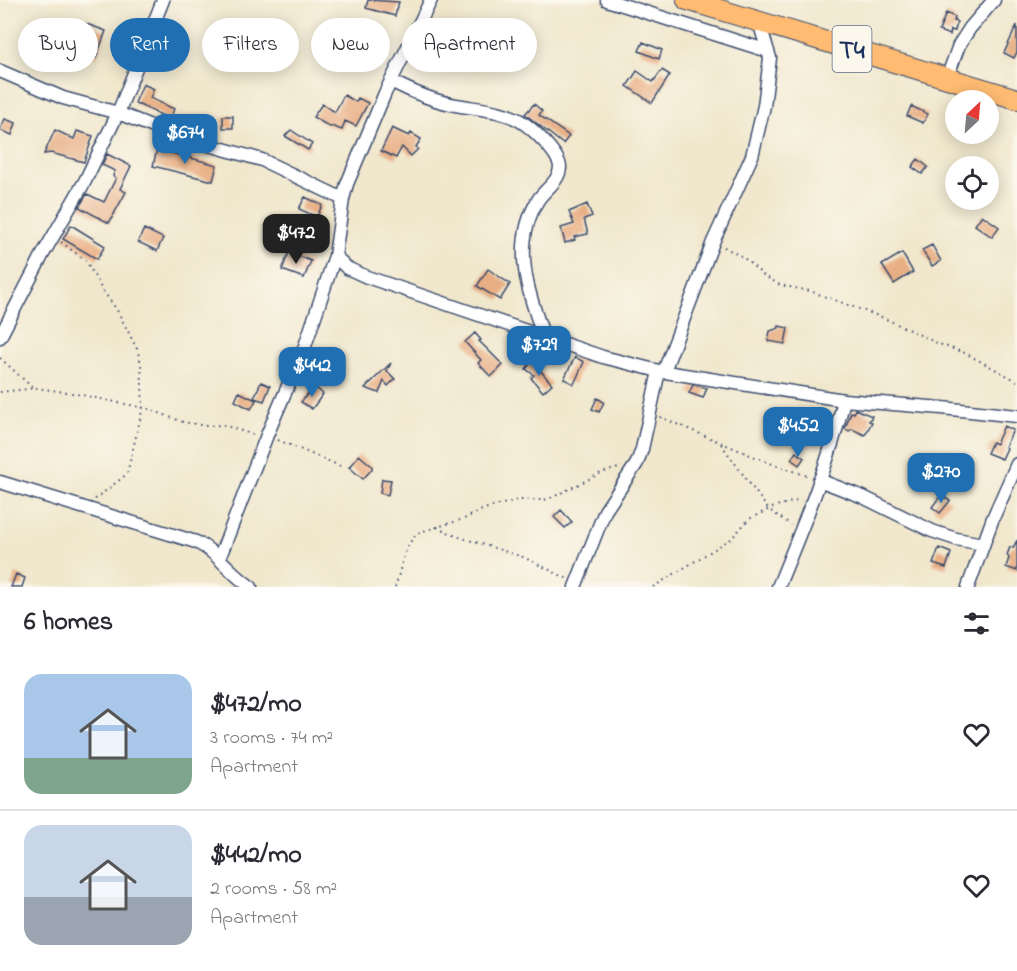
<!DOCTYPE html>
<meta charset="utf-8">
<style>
body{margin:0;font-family:"Indie Flower",sans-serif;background:#f2f2f3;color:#2b2b33;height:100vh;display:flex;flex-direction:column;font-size:22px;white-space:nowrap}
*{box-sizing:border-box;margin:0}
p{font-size:20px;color:#7c7c81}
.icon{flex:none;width:33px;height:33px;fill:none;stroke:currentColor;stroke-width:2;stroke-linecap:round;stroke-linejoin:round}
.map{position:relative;height:587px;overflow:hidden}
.sheet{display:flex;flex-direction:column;background:#fff;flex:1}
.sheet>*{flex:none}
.hud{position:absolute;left:18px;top:18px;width:600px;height:54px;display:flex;gap:12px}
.needle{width:39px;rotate:26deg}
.controls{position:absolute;left:945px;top:90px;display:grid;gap:12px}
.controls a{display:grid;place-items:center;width:54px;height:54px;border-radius:50%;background:#fff;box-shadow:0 3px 15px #0003;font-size:30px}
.price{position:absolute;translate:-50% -51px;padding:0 14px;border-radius:12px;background:#1f6fb2;color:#fff;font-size:20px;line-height:39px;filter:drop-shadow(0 2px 3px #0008)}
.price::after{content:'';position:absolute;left:50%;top:36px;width:18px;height:14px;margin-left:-9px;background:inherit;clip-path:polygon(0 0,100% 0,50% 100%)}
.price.active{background:#222;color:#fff}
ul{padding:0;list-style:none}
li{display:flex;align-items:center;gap:18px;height:150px;padding:0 24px}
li+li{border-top:2px solid #e1e1e2}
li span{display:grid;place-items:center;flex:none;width:168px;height:120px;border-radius:18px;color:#555}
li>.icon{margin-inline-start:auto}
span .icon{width:72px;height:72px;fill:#fffc;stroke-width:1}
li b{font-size:26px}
h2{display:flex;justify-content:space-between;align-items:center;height:72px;padding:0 24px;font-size:26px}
.pill{padding:0 21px;border-radius:27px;background:#fff;box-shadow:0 3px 15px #0003;font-size:21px;line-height:54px}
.pill.active{background:#1f6fb2;color:#fff}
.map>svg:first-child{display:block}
.building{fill:#e8ae83}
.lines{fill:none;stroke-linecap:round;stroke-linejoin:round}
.minor-casing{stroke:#3b4b6e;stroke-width:15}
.trunk-casing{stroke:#3b4b6e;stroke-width:22}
.path{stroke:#3b4b6e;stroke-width:2;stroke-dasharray:1.5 4.5;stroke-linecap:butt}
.minor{stroke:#fff;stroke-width:12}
.trunk{stroke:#febb71;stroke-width:20}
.labels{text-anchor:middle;stroke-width:4.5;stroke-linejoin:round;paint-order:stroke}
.shield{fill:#fbf7ec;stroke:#5e6b89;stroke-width:1.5}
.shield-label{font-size:26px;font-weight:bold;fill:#1b2f5e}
</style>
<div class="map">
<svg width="1017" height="587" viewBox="0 0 1017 587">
<rect width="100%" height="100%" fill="#fbf7ec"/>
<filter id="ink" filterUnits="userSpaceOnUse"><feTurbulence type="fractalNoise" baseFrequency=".0167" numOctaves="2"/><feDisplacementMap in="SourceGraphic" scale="12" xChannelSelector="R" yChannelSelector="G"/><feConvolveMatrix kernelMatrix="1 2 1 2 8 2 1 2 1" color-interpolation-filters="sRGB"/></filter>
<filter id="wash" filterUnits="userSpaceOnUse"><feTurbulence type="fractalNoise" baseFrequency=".008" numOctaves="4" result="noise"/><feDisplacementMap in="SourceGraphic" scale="24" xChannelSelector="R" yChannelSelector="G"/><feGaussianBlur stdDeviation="1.35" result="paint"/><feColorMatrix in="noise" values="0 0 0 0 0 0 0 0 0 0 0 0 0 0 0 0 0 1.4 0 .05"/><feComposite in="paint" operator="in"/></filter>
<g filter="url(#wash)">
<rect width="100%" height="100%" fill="#f0e7cc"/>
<g id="blocks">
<!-- building -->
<path class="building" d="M368 0 399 2 395 16 366 8Z
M946 13 955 17 954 21 957 22 955 31 951 30 950 35 939 31Z
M84 23 106 31 96 58 74 49Z
M328 24 353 33 357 24 380 34 371 57 348 47 350 42 325 32Z
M1017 25V52L1014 58 1004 53Z
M423 36 459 50 453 65 416 51Z
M643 42 662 50 659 59 639 51Z
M662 70 670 75 652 103 627 86 637 71 653 82Z
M143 84 154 89 150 98 174 109 170 119 135 103Z
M344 95 356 102 358 98 368 103 356 126 345 121 342 130 331 126 330 127 313 117 322 104 335 112Z
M534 104 542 111 539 115 569 136 563 144 525 114Z
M911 106 928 114 923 123 907 116Z
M223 116H233V128H223Z
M5 119 16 123 12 135 0 130Z
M392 128 409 136 411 133 421 139 416 147 418 149 411 156 402 147 396 158 381 151Z
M55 130 74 139 77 131 93 136 84 162 51 153 44 154Z
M291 130 312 144 308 150 285 136Z
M157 149 217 165 213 181 153 166Z
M107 154 131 166 120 189 126 192 109 223 79 207 87 194 104 202 116 178 113 176 115 171 102 165Z
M918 159 928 167 922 174 912 167Z
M305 197 322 205 317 217 299 209Z
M587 204 592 216 584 219 588 234 574 237 575 240 565 243 561 228 574 224 569 212Z
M982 215 999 227 992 237 975 225Z
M71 225 105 246 97 259 63 239Z
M144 229 163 238 157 251 138 242Z
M932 245 941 261 932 266 922 250Z
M289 252 311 261 304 278 282 270Z
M902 253 913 272 894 284 882 265Z
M488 269 510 284 500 300 477 286Z
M779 326 788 328 785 344 768 341 770 331 779 328Z
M475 333 481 340 479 341 503 365 491 377 478 363 481 360 465 342Z
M575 357 584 362 574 384 564 379Z
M532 361 552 384 543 392 531 378 534 375 526 369Z
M391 363 387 371 395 379 388 386 384 381 379 393 365 388Z
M261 382 270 386 264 401 254 398Z
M693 385 707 388 703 398 689 393Z
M314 386 323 394 312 409 301 402Z
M239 392 256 400 251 409 235 401Z
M597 398 604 402 599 412 592 409Z
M855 409 872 416 869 421 872 422 865 435 852 429 849 431 845 429 851 412 854 413Z
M1004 426 1013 430 1005 447 1007 448 1002 459 987 453 992 442 996 444Z
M796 452 804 458 799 465 791 459Z
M359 455 372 466V469L363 479 349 467Z
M382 479 391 480 388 495 380 493Z
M941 495 950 501 940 513 932 507Z
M561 510 572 522 565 528 554 517Z
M1017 540V571L1006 567 1009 558 1007 555 1010 547 1013 548Z
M939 548 951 553 946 568 933 564Z
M16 574 25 578 22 587H11Z"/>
</g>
</g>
<g filter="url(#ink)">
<use href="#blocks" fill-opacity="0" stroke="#3b4b6e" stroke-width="1.5"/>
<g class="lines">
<defs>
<path id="minor" d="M607 0 768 51
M0 71 63 98 118 113 174 135 262 160 343 199 335 256 305 346 267 435 219 559
M947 78 959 45 970 28 994 0
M391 81C412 92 433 101 456 105 477 109 504 110 522 122 533 129 559 154 560 167 560 181 544 190 538 200 511 244 528 294 544 337
M343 199 347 184 385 93 431 0
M335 256 347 268 367 277 603 357 659 371 844 400 942 408 1017 416
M0 337 43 254 85 181 118 113 163 0
M664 371 713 242 752 156 764 106 770 58 759 22
M819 480 863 497 932 531 956 539 983 544
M0 482 196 542C219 553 229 573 251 587
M575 587 605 511 637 463 642 449 659 371
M778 587C803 526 829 464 844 400
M968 587 993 518 1017 464"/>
<path id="trunk" d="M687 0 1017 99"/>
</defs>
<!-- minor casing -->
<use href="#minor" class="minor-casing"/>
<!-- trunk casing -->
<use href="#trunk" class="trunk-casing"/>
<!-- path -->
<path class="path" d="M61 242 86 261 101 288 117 310 137 349 141 363 143 407 127 474 94 500
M724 247 743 257 763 275 780 285 810 291 884 318 939 344 965 353 1017 381
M0 358 33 388
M0 392 37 388 72 393 149 409 183 422 206 426 223 425 254 435
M660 417 767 462 808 476
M278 440 340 466
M721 444 768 509 791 525
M437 527 456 536 523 557 568 579
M395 587C401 571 404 541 420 532L464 519 484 509 518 500H544L553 497 601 473 622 467
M653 587 731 539 749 519 776 506 801 500"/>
<!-- minor -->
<use href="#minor" class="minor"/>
<!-- trunk -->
<use href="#trunk" class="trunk"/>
</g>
</g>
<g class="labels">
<!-- shield labels -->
<rect class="shield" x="832.5" y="26" width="39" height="46" rx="4.5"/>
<g class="shield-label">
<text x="852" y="58">T4</text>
</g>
</g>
</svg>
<div class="controls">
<a><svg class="needle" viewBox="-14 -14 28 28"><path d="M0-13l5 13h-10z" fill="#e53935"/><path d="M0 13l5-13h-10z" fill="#7c7c81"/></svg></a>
<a><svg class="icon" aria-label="locate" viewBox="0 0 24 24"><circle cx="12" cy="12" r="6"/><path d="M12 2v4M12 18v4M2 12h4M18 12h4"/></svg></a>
</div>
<b class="price" style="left:185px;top:165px">$674</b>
<b class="price active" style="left:296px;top:265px">$472</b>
<b class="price" style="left:539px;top:377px">$729</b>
<b class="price" style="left:312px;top:398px">$442</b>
<b class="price" style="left:798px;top:458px">$452</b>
<b class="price" style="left:941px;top:504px">$270</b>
<div class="hud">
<a class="pill">Buy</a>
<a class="pill active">Rent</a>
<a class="pill">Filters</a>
<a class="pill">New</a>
<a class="pill">Apartment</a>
</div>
</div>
<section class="sheet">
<h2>6 homes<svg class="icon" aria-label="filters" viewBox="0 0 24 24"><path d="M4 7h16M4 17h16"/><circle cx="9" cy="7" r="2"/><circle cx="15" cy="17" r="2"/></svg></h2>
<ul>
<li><span style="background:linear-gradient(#a9c7e8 70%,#7fa58c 0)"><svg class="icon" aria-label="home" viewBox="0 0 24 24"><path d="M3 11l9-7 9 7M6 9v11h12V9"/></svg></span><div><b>$472/mo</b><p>3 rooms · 74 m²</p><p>Apartment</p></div><svg class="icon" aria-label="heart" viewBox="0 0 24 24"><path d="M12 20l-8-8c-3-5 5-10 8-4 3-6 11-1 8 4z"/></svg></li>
<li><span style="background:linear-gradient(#c9d6e8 60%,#9aa5b1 0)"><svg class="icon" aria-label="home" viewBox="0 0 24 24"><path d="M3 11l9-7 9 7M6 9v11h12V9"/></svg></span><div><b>$442/mo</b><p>2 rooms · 58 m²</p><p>Apartment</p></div><svg class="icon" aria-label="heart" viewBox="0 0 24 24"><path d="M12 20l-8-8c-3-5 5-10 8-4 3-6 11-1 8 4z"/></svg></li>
</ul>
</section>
